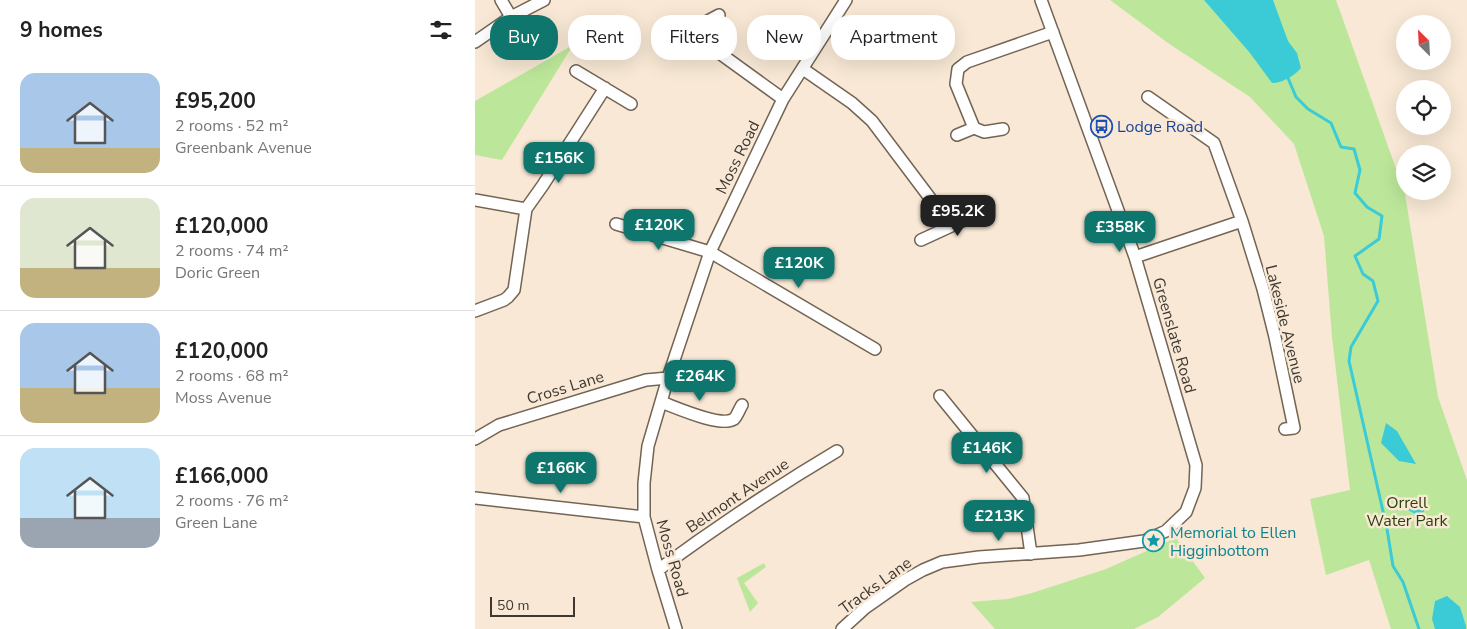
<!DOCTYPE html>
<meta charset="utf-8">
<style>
body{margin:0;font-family:"Nunito Sans",sans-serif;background:#f2f2f2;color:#222;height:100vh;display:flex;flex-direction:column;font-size:19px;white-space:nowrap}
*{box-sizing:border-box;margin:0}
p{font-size:16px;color:#767676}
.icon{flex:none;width:28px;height:28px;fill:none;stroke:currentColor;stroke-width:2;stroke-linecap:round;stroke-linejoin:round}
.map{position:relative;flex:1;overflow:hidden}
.sheet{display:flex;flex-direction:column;background:#fff;width:475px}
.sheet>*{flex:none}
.top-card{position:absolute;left:15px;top:15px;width:475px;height:45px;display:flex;gap:10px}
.needle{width:32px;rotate:336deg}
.buttons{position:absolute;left:921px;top:15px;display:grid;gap:10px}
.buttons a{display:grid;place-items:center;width:55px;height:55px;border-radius:50%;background:#fff;box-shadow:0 5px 20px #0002;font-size:25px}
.scale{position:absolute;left:15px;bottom:12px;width:85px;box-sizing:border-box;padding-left:5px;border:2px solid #3e3831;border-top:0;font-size:14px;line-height:18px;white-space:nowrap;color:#3e3831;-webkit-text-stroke:4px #f8e8d5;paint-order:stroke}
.price{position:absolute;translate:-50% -42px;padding:0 11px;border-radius:10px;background:#0f766e;color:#fff;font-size:16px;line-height:32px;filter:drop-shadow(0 1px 2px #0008)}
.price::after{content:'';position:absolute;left:50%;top:30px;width:15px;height:11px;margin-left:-8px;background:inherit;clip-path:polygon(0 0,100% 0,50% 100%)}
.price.on{background:#222;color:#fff}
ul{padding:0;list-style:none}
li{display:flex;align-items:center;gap:15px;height:125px;padding:0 20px}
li+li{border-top:1px solid #e0e0e0}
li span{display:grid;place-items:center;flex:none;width:140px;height:100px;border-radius:15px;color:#555}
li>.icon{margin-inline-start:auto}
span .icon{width:60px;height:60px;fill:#fffc;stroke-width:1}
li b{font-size:21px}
h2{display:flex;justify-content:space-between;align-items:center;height:60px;padding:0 20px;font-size:21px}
.tag{padding:0 18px;border-radius:20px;background:#fff;box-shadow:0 5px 20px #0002;font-size:18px;line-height:45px}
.tag.on{background:#0f766e;color:#fff}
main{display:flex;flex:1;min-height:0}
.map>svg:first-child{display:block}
.green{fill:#bce79a}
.water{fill:#3bcbd7}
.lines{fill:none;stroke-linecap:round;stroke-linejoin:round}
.stream{stroke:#3bcbd7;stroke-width:3}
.street-casing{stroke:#736454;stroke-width:14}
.street{stroke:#fff;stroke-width:11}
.labels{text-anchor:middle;stroke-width:5;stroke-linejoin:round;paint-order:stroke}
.transit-label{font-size:16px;fill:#164399;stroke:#f8e8d5;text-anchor:start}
.street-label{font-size:16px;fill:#3e3831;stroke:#f8e8d5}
.park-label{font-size:16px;fill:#284409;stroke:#f8e8d5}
.culture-label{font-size:16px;fill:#0d838f;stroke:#f8e8d5;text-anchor:start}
</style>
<main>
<section class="sheet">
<h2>9 homes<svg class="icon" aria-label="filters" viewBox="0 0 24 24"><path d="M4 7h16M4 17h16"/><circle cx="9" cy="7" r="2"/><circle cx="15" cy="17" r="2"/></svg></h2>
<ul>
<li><span style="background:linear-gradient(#a9c7e8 75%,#c2b280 0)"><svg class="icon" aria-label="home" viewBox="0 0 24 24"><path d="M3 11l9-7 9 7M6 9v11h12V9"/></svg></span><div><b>£95,200</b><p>2 rooms · 52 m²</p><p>Greenbank Avenue</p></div></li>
<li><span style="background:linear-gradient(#dfe7d0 70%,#c2b280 0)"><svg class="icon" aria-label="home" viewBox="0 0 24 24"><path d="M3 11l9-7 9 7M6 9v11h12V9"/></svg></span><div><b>£120,000</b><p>2 rooms · 74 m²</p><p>Doric Green</p></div></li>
<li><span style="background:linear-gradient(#a9c7e8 65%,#c2b280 0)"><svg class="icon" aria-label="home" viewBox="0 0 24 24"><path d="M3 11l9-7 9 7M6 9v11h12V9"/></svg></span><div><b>£120,000</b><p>2 rooms · 68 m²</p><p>Moss Avenue</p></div></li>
<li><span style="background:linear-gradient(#bfe0f5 70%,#9aa5b1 0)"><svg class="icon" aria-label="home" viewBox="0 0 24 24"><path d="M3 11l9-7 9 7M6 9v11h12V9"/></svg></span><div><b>£166,000</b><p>2 rooms · 76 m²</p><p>Green Lane</p></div></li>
</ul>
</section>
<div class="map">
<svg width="992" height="629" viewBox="0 0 992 629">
<rect width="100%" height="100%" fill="#f8e8d5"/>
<!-- green -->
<path class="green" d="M635 0H861L930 194 963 397 992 480V629H916L894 560 851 575 835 499 875 490 857 337 849 236 819 144 775 97 693 43Z
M98 45 27 160 0 155V101Z
M701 538 730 578 683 617 659 629H520L496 602 533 599 557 593 631 569Z
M289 563 291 567 269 583 283 603 275 612 262 578Z"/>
<!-- water -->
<path class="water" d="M729 0H798L813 41 822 53 826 68C819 76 808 83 797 83L775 53Z
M911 423 922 431 941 464 924 461 906 443Z
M931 499 949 500V512L940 514 928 507Z
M972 596 985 607 991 626V629H960L957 619 960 601Z"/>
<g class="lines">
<!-- stream -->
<path class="stream" d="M813 78 821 97 833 109 856 123 866 147 879 149 885 170 880 193 892 207 907 216 904 239 880 256 888 274 898 281 903 301 876 347 874 361 912 529 918 566 928 582 944 629"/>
<defs>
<path id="street" d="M26 0 36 17
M244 15 214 31 308 99
M202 37 214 31
M0 42 36 17 69 0
M328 69 377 103 397 121 476 226
M101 71 156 104
M673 97 739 143 767 221 788 289 800 337 819 428 810 429
M528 129 509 132 499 128 481 84 483 69 492 62 578 32
M482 135 499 128
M0 200 51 209 68 185 130 88
M141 224 235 252 400 349
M446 240 509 211
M660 257 767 221
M0 311 29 300 33 297 39 290 51 209
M465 396 548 498 556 554
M186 402C200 407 246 428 259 419 262 416 264 410 267 405
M0 439 24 425 171 380 193 378
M0 498 169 517
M183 570C241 527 300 488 362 451
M201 629 183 570 169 517V483L173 446 193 378 235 252 308 99 371 0
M367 629 390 608 430 580 448 570 467 562 504 557 604 550 669 541 691 531 711 512 720 488 721 465 660 257 566 0"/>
</defs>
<!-- street casing -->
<use href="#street" class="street-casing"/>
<!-- street -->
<use href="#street" class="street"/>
</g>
<!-- icons -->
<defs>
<symbol id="bus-ring" viewBox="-11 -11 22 22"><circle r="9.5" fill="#f8e8d5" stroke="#1a4fb4" stroke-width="1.5"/><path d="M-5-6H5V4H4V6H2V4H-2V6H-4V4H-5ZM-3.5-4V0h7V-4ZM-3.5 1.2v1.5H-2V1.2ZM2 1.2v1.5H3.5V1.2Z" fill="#1a4fb4"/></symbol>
<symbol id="sight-ring" viewBox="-11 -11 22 22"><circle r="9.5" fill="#f8e8d5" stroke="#0f9aa8" stroke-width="1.5"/><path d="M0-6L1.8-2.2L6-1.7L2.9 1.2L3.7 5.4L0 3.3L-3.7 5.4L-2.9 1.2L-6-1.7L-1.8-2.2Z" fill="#0f9aa8"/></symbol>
</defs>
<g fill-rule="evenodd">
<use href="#bus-ring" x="614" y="114" width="25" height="25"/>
<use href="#sight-ring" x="666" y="528" width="25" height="25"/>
</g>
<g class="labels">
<!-- transit labels -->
<g class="transit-label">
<text x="642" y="132">Lodge Road</text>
</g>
<!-- street labels -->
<g class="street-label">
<text transform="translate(262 157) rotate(-64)" y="6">Moss Road</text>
<text transform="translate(811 324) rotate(76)" y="6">Lakeside Avenue</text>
<text transform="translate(700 335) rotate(74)" y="6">Greenslate Road</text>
<text transform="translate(90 387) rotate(-17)" y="6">Cross Lane</text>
<text transform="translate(262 495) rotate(-34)" y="6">Belmont Avenue</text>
<text transform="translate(198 558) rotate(74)" y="6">Moss Road</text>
<text transform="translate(400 585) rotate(-36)" y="6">Tracks Lane</text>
</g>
<!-- park labels -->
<g class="park-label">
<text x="932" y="508">Orrell<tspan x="932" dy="18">Water Park</tspan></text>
</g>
<!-- culture labels -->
<g class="culture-label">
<text x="695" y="538">Memorial to Ellen<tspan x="695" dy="18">Higginbottom</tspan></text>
</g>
</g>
</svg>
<div class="buttons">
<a><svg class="needle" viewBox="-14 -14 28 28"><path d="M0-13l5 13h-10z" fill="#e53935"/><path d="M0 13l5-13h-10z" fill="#767676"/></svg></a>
<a><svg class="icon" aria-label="locate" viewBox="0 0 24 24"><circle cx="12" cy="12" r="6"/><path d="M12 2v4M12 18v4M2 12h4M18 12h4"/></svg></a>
<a><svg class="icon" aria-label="layers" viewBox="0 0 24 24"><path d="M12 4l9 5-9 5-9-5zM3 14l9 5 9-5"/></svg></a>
</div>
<div class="scale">50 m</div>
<b class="price" style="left:84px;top:184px">£156K</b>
<b class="price on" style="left:483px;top:237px">£95.2K</b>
<b class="price" style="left:184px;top:251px">£120K</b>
<b class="price" style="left:645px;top:253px">£358K</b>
<b class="price" style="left:324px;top:289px">£120K</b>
<b class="price" style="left:225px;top:402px">£264K</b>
<b class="price" style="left:512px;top:474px">£146K</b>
<b class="price" style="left:86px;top:494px">£166K</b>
<b class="price" style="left:524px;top:542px">£213K</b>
<div class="top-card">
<a class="tag on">Buy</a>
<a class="tag">Rent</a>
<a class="tag">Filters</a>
<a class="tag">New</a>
<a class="tag">Apartment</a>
</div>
</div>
</main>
